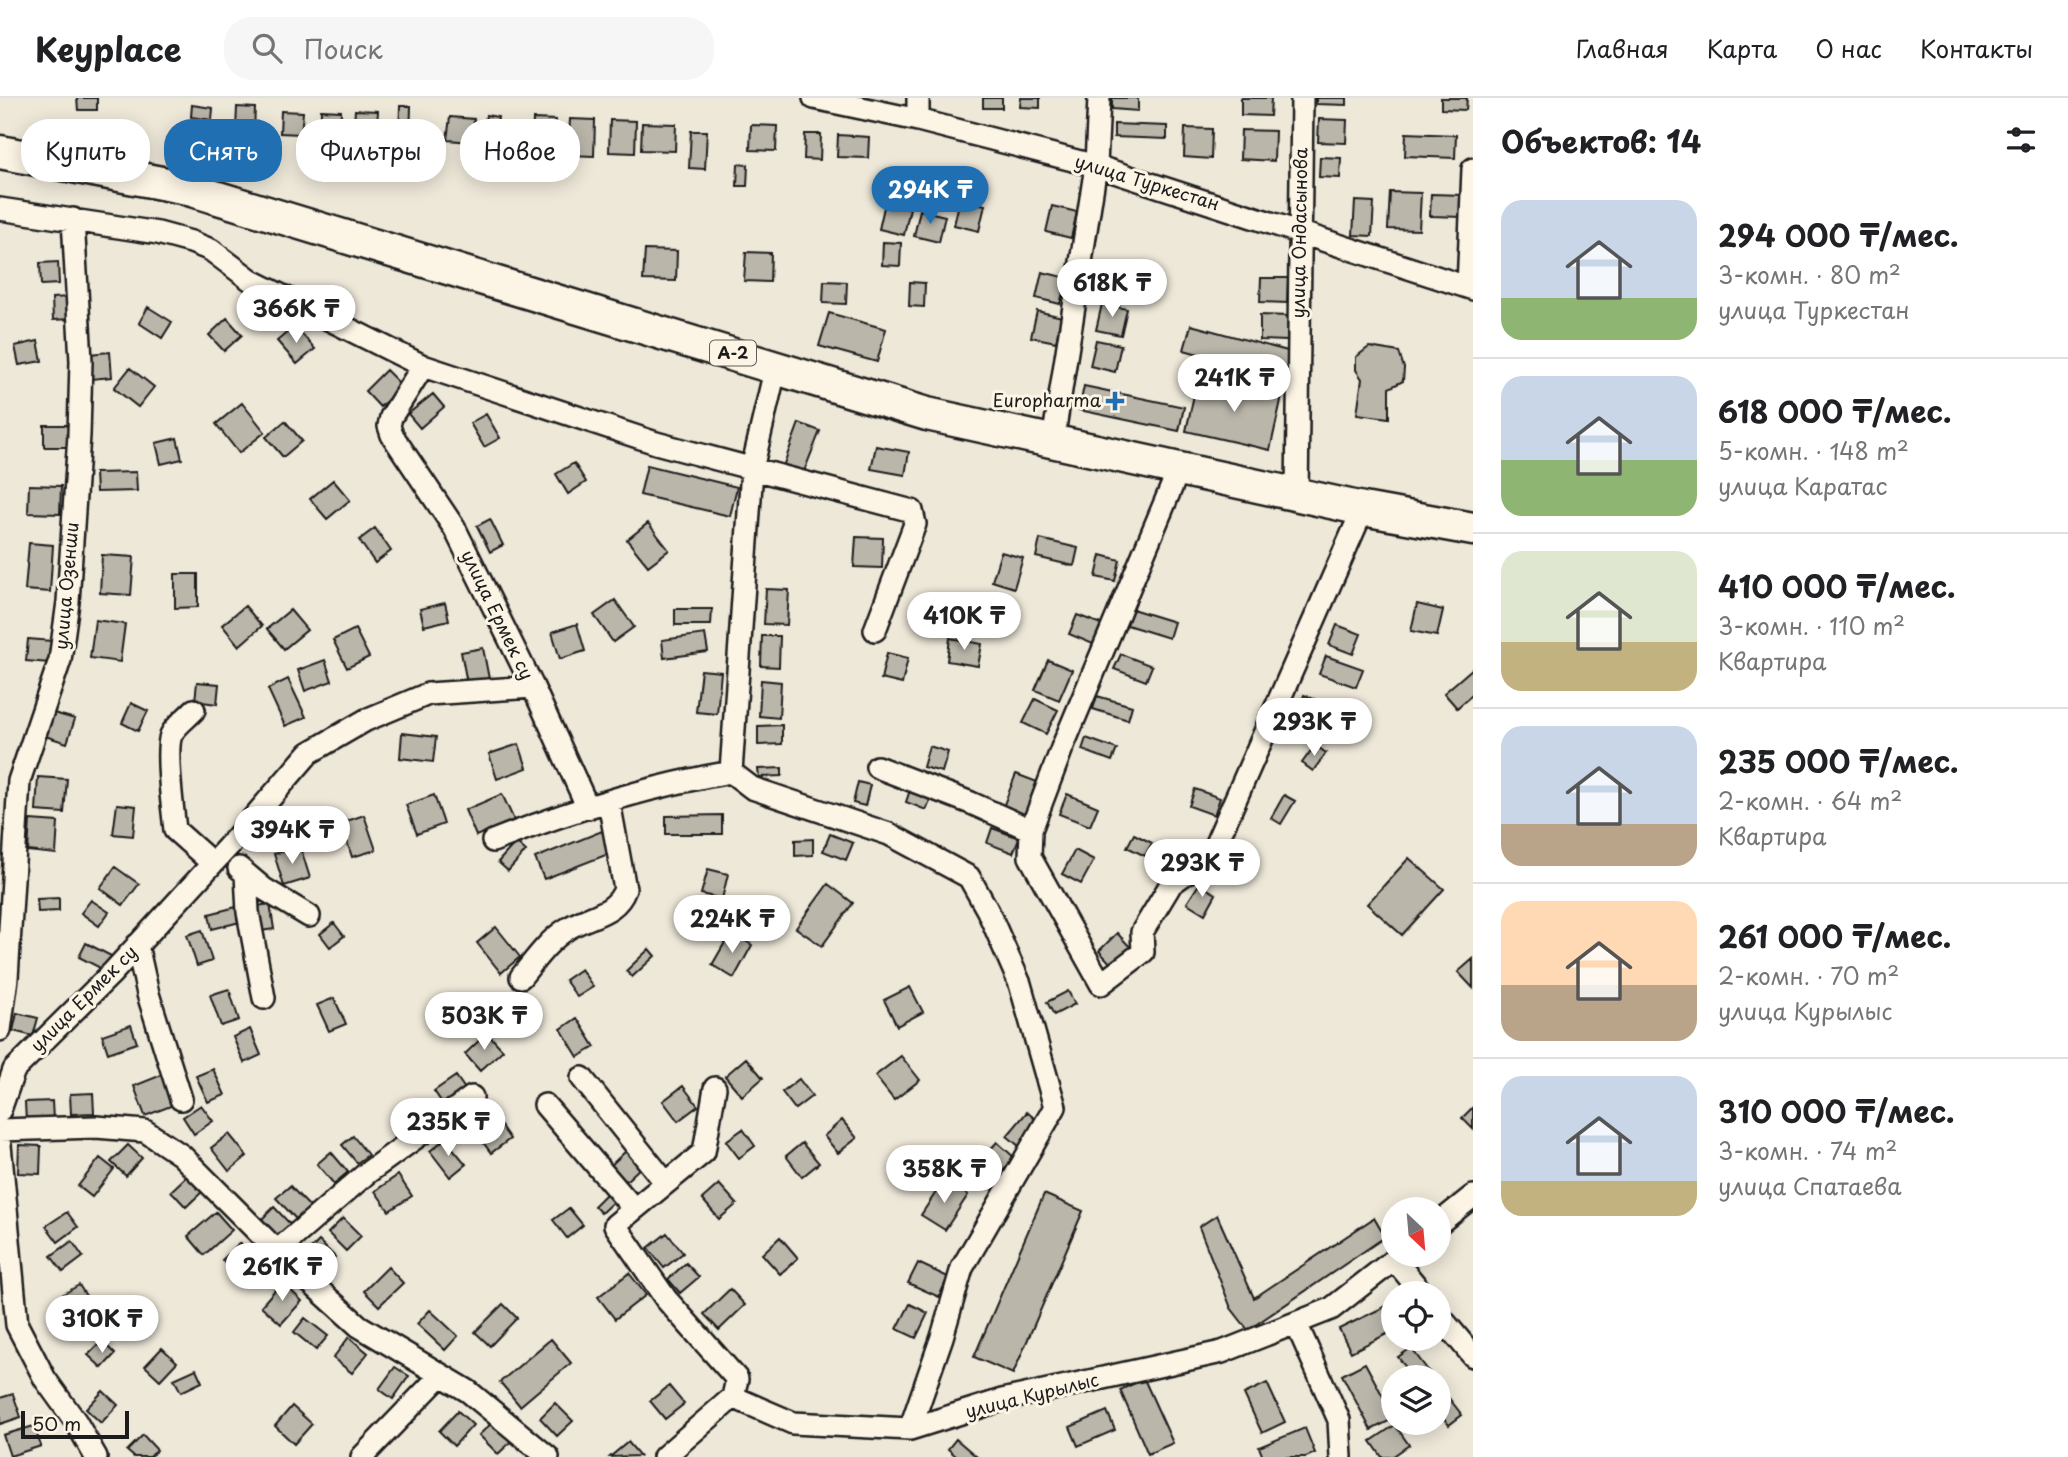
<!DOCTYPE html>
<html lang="ru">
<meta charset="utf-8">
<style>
body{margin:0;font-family:"Playpen Sans",sans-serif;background:#f6f6f6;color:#202124;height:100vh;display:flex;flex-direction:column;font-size:26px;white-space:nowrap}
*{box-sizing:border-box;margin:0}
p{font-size:23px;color:#757577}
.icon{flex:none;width:38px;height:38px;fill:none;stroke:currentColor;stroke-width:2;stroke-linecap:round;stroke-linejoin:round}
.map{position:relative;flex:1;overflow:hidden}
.drawer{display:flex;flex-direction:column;background:#fff;width:595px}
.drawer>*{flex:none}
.banner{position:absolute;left:21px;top:21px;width:665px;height:63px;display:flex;gap:14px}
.needle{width:46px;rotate:154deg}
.buttons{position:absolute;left:1381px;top:1099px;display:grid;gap:14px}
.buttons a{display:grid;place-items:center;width:70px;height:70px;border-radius:50%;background:#fff;box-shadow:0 4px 18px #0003;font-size:35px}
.scale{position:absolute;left:21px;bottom:18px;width:108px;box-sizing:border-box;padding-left:7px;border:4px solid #1c1c1c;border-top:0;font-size:19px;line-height:24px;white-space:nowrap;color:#1c1c1c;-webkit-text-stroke:5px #fcf5e5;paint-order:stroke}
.price{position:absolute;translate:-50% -60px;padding:0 16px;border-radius:24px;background:#fff;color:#222;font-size:23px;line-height:46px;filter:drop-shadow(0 2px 4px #0008)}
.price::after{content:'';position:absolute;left:50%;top:42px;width:21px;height:16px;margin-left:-10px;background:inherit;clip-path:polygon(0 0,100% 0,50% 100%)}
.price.current{background:#1f6fb2;color:#fff}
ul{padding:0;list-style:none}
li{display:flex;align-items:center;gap:21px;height:175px;padding:0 28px}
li+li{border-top:2px solid #e0e0e0}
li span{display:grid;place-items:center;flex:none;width:196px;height:140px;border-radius:21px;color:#555}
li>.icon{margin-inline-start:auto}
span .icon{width:84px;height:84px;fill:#fffc;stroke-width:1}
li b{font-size:30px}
h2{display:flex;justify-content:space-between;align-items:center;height:84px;padding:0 28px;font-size:30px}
.pill{padding:0 24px;border-radius:28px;background:#fff;box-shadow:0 4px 18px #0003;font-size:24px;line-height:63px}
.pill.current{background:#1f6fb2;color:#fff}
header{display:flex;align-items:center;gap:42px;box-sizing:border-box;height:98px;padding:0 35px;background:#fff;border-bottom:2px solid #e0e0e0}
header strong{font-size:33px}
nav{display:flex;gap:38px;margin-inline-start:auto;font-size:24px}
.search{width:490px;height:63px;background:#f6f6f6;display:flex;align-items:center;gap:18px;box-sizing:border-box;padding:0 24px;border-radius:28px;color:#757577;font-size:26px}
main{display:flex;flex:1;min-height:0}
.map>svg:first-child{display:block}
.building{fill:#bab6aa;stroke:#1c1c1c;stroke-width:2}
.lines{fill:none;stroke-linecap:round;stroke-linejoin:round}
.minor-casing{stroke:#1c1c1c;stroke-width:26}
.highway-casing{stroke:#1c1c1c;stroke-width:37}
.minor{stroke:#fcf5e5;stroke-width:21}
.highway{stroke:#fcf5e5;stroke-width:32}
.poi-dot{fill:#1f6fb2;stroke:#fcf5e5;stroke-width:2.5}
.labels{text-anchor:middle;stroke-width:6;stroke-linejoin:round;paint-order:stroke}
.shield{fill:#fcf5e5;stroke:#5f5d58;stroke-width:2}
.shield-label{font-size:16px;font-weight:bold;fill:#1c1c1c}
.street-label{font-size:18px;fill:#1c1c1c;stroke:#fcf5e5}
.poi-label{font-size:18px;fill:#1c1c1c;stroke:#fcf5e5;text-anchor:end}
</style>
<header>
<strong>Keyplace</strong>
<div class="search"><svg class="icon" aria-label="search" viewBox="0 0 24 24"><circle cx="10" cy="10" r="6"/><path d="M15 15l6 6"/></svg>Поиск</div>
<nav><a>Главная</a><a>Карта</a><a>О нас</a><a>Контакты</a></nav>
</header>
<main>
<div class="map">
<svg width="1473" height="1359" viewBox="0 0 1473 1359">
<rect width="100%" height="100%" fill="#eee8d9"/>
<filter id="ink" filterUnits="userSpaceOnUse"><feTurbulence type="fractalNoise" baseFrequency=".0143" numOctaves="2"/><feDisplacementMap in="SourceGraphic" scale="14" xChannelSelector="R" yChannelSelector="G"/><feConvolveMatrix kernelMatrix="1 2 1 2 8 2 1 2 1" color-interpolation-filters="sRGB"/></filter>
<g filter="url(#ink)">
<!-- building -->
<path class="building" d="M77 0H97V12H78Z
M983 0H1002V10H983Z
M1021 0H1040V10L1020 9Z
M1112 0H1138V13L1112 11Z
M1241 0H1271L1270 18 1241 17Z
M1316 0H1347V7L1316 6Z
M1441 0H1467L1466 12 1441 11Z
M192 7 213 10 212 22 191 19Z
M400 8H411L410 40H399Z
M237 9 255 10 254 33 236 32Z
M321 12 341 13 340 39 320 38Z
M355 12 378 13 376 41 353 39Z
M281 13 303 14 301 36 280 35Z
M486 17 498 19 496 37 483 35Z
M450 19 474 21 472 44 447 42Z
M533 21 556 22 555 42H532Z
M570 21 595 22 594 58 568 57Z
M1319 21 1347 22 1346 45 1318 44Z
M610 22 636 23 635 55 609 54Z
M642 25 676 26 675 53 641 52Z
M1114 26 1167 28V41L1114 39Z
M751 27 777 28 776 53 750 52Z
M1185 30 1212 31 1211 61 1184 59Z
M1241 32 1275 33 1274 63 1240 61Z
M691 33H707L705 71 689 70Z
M1406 35 1456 37 1455 60 1405 58Z
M805 36H821L820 62 804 61Z
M838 37 869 39 868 60 837 59Z
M1320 59 1341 60 1340 80 1319 79Z
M738 66 748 67 747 88H737Z
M1390 94 1421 95 1419 132 1388 131Z
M1431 96 1463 97V119L1430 118Z
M960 101 985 107 979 133 954 127Z
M1355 103 1374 104 1372 138 1353 137Z
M885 105 910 110 904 137 879 131Z
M1052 108 1077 114 1071 140 1046 134Z
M920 112 945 118 939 144 914 138Z
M883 144 901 145 900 168 882 167Z
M645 152 677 153 676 183 643 182Z
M746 154 771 155 770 184 744 183Z
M58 164 59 186 41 187 40 165Z
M1120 170 1145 176 1139 202 1114 196Z
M1042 174 1067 180 1060 206 1036 200Z
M1261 180H1288L1287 205 1260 204Z
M824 183 847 184 846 206 823 205Z
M910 184 925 185 924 209 909 208Z
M70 199 71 221 53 222 52 200Z
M1102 206 1127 211 1121 237 1096 232Z
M148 209 172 224 162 240 139 225Z
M1037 213 1062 219 1056 244 1031 239Z
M829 215 886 231 877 264 819 248Z
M1260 217 1288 218 1287 243 1260 242Z
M227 220 242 237 224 253 209 237Z
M1191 227 1295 255 1289 281 1184 252Z
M295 228 315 251 297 266 277 243Z
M1096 242 1121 247 1115 274 1090 268Z
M38 243 42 263 19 267 15 248Z
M1369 249 1399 254 1404 270 1403 283 1389 290V320L1357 316 1362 281 1356 272V259Z
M110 254 112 279 91 281 89 256Z
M130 270 154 289 138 309 114 290Z
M386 272 402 288 380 309 365 293Z
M1198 279 1282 298 1270 352 1186 333Z
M1084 288 1184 309 1179 333 1079 312Z
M433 296 444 309 420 330 408 316Z
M242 305 265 334 239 355 216 326Z
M486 316 500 340 484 349 470 325Z
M285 323 302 343 283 359 266 339Z
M799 325 820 333 801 381 781 374Z
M44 327H69V349H44Z
M177 340 182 361 161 366 156 345Z
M876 348 909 354 905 377 871 371Z
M574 365 586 384 568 396 556 376Z
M647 367 737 389 730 418 640 397Z
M136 374 137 393 96 394 95 375Z
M333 382 350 402 327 421 310 401Z
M29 387 61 388 60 416 28 415Z
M490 421 503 447 490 454 477 428Z
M648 425 669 452 648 468 627 442Z
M375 430 391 453 375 465 359 442Z
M856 439 883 440 882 470 854 469Z
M1040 441 1078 450 1074 468 1036 459Z
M29 445 53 447 50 494 25 492Z
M1001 454 1023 460 1014 490 992 483Z
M102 457 134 459 131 497 100 495Z
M1101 457 1120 462 1115 483 1096 479Z
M175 476H198V509L175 510Z
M766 491 789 492 787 527 764 526Z
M615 502 634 529 613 544 594 517Z
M445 505 449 522 424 528 420 511Z
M1417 506 1443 512 1437 538 1411 533Z
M245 508 262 528 239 548 222 527Z
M675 511H712L711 527H675Z
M1132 511 1174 524 1169 540 1127 527Z
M290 512 307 532 284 551 267 531Z
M1077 517 1101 526 1093 546 1069 536Z
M95 522 125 526 120 564 90 560Z
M577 526 585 553 560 561 552 534Z
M1337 527 1361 536 1353 556 1329 547Z
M355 531 369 559 347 570 333 542Z
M705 536 708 554 664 560 662 542Z
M762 538H780L779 569 761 568Z
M950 540 982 546 978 568 947 563Z
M28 541 52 543 50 565 26 563Z
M483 550 489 581 467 585 461 554Z
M887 555 908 560 902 586 881 581Z
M1121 556 1152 568 1146 583 1114 571Z
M1326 558 1363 571 1356 589 1319 576Z
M325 562 332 583 305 593 298 572Z
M1048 562 1072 572 1059 602 1035 592Z
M1473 570V596L1457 610 1444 595Z
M701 572 721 574 717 616 696 614Z
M288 581 306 619 285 628 268 591Z
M761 582 781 584 779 620 759 618Z
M197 584 219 586 217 606 195 603Z
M1304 597 1326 606 1313 641 1291 633Z
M1097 598 1132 608 1128 622 1093 611Z
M1035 601 1058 612 1046 636 1023 625Z
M131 605 148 613 138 633 122 625Z
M50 614 75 621 67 645 42 637Z
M782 627V646L758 647V628Z
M402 635 436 639 433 664 400 660Z
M1086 640 1117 651 1112 663 1082 652Z
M519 646 527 670 497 681 489 656Z
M1315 647 1326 655 1313 673 1302 665Z
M929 648 948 654 942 674 923 669Z
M782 670V678L759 679 758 671Z
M1016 676 1040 685 1026 718 1003 709Z
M38 679 67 681 64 715 36 713Z
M858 684 870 687 865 708 853 705Z
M1195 691 1220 700 1214 717 1189 708Z
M910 692 931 700 926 712 906 704Z
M502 696 514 722 476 738 465 712Z
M1067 696 1098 709 1090 728 1059 716Z
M434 697 444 726 417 736 406 707Z
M1284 697 1295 703 1281 726 1271 720Z
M117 706 136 708 133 738 113 736Z
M364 717 376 752 352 759 341 725Z
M722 717V736H666V718Z
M30 722 58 724 56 756 28 753Z
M992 730 1019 740 1013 755 987 745Z
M602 733 611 755 544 781 535 760Z
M830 736 853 745 846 762 823 753Z
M1134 736 1152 745 1145 758 1127 749Z
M813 741V757L795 758V742Z
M516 744 526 753 508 773 498 764Z
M300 748 310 780 284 788 274 756Z
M1075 752 1094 762 1081 786 1062 776Z
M1409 760 1444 791 1402 837 1367 806Z
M115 769 139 786 123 807 100 790Z
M708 771 728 776 722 801 701 796Z
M828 786 853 805 822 848 796 830Z
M1199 786 1216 796 1205 816 1187 805Z
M59 800V813L38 814 37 801Z
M91 802 109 814 99 828 81 815Z
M270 806 274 831 255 834 251 809Z
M236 809 240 824 212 831 209 816Z
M334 825 344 838 330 849 320 836Z
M496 829 520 859 501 875 477 845Z
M202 832 212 863 197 868 187 837Z
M731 834 752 847 734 880 712 867Z
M1117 835 1132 851 1113 868 1099 853Z
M86 845 113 859 106 873 79 859Z
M649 851 655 858 632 879 626 873Z
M1473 861V890L1458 874Z
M581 871 593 889 577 899 565 882Z
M910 889 923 914 897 928 884 902Z
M229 891 239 922 221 928 210 897Z
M1068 893 1075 906 1054 917 1047 904Z
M334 900 346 926 329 933 317 907Z
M17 915 38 920 33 938 13 933Z
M577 920 595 949 578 959 561 931Z
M131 927 137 945 108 955 102 937Z
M250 931 261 957 244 965 233 939Z
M487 935 503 952 480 973 465 956Z
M901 958 920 982 894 1002 875 978Z
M746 960 763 980 742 998 725 978Z
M213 971 225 997 208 1004 196 978Z
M164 976 176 1006 145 1018 134 988Z
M456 978 465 991 443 1006 434 993Z
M799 981 812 998 795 1011 782 994Z
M683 988 698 1008 678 1023 663 1003Z
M93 995 94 1015 71 1016 70 996Z
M415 1002 425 1017 406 1030 396 1015Z
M52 1003 53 1022 26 1024 25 1004Z
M201 1007 213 1023 194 1036 183 1019Z
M1473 1009V1031L1462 1020Z
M489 1011 510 1041 491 1055 469 1025Z
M1027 1014 1040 1025 1020 1049 1007 1038Z
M842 1022 857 1040 838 1055 824 1038Z
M743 1031 755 1048 739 1060 726 1043Z
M229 1036 247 1058 229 1073 211 1050Z
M353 1038 368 1057 357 1065 342 1047Z
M445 1041 466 1066 450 1079 430 1053Z
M997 1044 1015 1060 990 1087 973 1071Z
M802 1045 819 1065 802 1079 786 1058Z
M19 1047 41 1048 40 1076 18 1075Z
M128 1047 142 1060 126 1078 111 1064Z
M627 1052 642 1068 625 1084 610 1068Z
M331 1054 348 1074 334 1086 317 1066Z
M100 1060 114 1071 92 1099 78 1088Z
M189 1076 204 1092 186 1109 171 1093Z
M398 1077 412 1098 389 1113 375 1093Z
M944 1082 968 1097 945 1132 921 1117Z
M719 1086 737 1106 719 1121 702 1101Z
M290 1088 310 1109 296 1121 276 1100Z
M608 1094 615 1102 601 1115 594 1108Z
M1044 1096 1083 1113 1013 1276 974 1259Z
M274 1109 292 1128 277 1142 259 1124Z
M569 1110 583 1127 567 1140 553 1122Z
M67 1114 78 1129 58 1144 46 1128Z
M216 1114 232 1132 204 1157 188 1138Z
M1217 1117 1254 1200 1374 1120 1385 1139 1248 1232 1231 1210 1199 1129Z
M343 1120 361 1138 346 1153 328 1135Z
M667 1135 683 1155 664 1170 648 1150Z
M780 1139 798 1160 780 1176 762 1156Z
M72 1143 83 1159 63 1174 51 1158Z
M319 1143 335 1159 318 1176 302 1160Z
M240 1145 263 1170 245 1187 222 1162Z
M686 1165 699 1179 680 1195 668 1181Z
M918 1165 948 1179 939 1199 908 1185Z
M388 1169 403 1185 379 1208 364 1193Z
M629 1175 646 1197 615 1221 598 1199Z
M282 1184 302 1203 281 1226 261 1208Z
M79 1187 88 1201 67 1215 57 1200Z
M730 1191 745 1207 719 1232 704 1216Z
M503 1206 517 1220 490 1248 475 1234Z
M910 1206 928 1215 916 1240 897 1231Z
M1390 1206 1393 1211V1233L1351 1254 1339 1231Z
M139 1209 154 1223 137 1241 122 1227Z
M430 1212 458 1238 445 1252 417 1226Z
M305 1220 328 1238 316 1252 294 1234Z
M349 1239 368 1255 352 1275 333 1260Z
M551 1241 571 1265 520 1308 500 1284Z
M102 1243 115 1256 102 1270 88 1257Z
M162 1250 177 1264 160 1282 145 1268Z
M1411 1250 1433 1279H1413L1398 1259Z
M1365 1265 1393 1317V1321L1371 1332 1342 1277Z
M395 1269 409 1278 393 1301 379 1291Z
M196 1271 202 1284 181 1294 174 1281Z
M1144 1281 1173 1345 1148 1356 1120 1292Z
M1267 1285 1285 1324 1262 1335 1244 1296Z
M1438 1286 1462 1317 1449 1327 1438 1313Z
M669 1288 684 1306 665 1321 650 1303Z
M103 1293 118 1307 101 1325 86 1311Z
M13 1296 21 1319 0 1326V1300Z
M555 1305 573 1323 557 1338 540 1320Z
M292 1308 312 1326 294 1346 275 1328Z
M458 1313 473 1327 454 1348 439 1333Z
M1107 1313 1115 1332 1078 1348 1070 1329Z
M495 1322 514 1341 498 1356 479 1337Z
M1395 1327 1409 1347 1392 1359H1382L1371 1343Z
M34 1328 41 1348 10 1358 3 1337Z
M1305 1330 1315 1355 1306 1359H1263L1259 1349Z
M143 1337 157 1352 150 1359H134L127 1353Z
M956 1341 977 1359H957L948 1351Z
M628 1344 640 1358 610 1359Z"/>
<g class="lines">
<defs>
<path id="minor" d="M814 0 918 22 1096 68 1473 191
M918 22V0
M0 111 158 135 191 144 211 152 252 183 423 268 656 345 912 413 915 426 875 532
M1468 189 1473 71
M1053 343 1096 68 1099 0
M1297 397 1302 0
M533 589 588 710
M194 612C188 619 175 628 171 637 165 653 173 714 175 732L212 765
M877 669 971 705 1031 732 1062 650 1179 371
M731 674 752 690 889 736 969 779 988 813 1020 886 1055 1009 962 1170 942 1239 910 1331
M1031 732 1030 759 1101 886 1143 854 1142 834 1171 786 1211 757 1363 411
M493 743C569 713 649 688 731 674L752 371 776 268
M239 770 264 791 309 818
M246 776 248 814 264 900
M137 847 148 896 181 1001
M521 879C535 862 548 843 567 831 588 817 616 817 625 791L609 704
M0 932 7 880 19 683 60 562 68 504 79 337 81 263 73 121
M582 980 665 1084
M715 990 704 1054 615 1127 666 1201 737 1281 733 1299
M545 1007 634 1111
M0 1012 14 972 112 875 236 740 309 655 366 622 428 596 533 589 455 431 392 337 389 328 391 319 423 268
M0 1032 96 1029 145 1033 181 1057 290 1166 359 1228 468 1293 548 1359
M0 1047 17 1227 45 1281 76 1324 96 1359
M1438 1126 1473 1098
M277 1153 367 1075 472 999
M1394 1161 1422 1195
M1438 1216 1473 1258
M1296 1225 1339 1322 1341 1359
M362 1359 441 1277
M664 1359 733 1299 793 1325 910 1331 1002 1302 1222 1254 1331 1211 1400 1157"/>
<path id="highway" d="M0 54 182 89 927 316 1363 411 1473 431"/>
</defs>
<!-- minor casing -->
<use href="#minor" class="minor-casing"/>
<!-- highway casing -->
<use href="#highway" class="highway-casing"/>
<!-- minor -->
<use href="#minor" class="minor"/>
<!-- highway -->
<use href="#highway" class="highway"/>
</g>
</g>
<!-- markers -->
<path class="poi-dot" d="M1111.5 292.5h7v7h7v7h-7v7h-7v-7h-7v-7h7z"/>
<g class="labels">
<!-- shield labels -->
<rect class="shield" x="710" y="242.5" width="46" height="25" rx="5"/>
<g class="shield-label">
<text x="733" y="261">A-2</text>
</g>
<!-- street labels -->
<g class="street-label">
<text transform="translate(1147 85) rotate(17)" y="6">улица Туркестан</text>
<text transform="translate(1300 135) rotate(-89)" y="6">улица Ондасынова</text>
<text transform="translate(67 488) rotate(-85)" y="6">улица Озенши</text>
<text transform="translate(497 517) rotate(64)" y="6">улица Ермек су</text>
<text transform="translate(84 901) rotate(-45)" y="6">улица Ермек су</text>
<text transform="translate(1032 1298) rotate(-14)" y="6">улица Курылыс</text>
</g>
<!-- poi labels -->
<g class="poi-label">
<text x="1101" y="309">Europharma</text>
</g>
</g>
</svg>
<div class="buttons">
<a><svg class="needle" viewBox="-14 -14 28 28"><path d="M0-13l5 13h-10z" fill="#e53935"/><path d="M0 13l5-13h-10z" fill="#757577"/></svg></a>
<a><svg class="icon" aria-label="locate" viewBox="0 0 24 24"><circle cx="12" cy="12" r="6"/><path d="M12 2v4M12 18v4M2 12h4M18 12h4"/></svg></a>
<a><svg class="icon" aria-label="layers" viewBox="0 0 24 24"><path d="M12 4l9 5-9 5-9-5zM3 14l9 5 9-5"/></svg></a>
</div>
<div class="scale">50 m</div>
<b class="price current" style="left:930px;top:128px">294K ₸</b>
<b class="price" style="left:1112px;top:221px">618K ₸</b>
<b class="price" style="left:296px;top:247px">366K ₸</b>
<b class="price" style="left:1234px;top:316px">241K ₸</b>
<b class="price" style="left:964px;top:554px">410K ₸</b>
<b class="price" style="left:1314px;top:660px">293K ₸</b>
<b class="price" style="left:292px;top:768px">394K ₸</b>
<b class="price" style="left:1202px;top:801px">293K ₸</b>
<b class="price" style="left:732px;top:857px">224K ₸</b>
<b class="price" style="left:484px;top:954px">503K ₸</b>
<b class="price" style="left:448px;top:1060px">235K ₸</b>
<b class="price" style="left:944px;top:1107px">358K ₸</b>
<b class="price" style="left:282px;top:1205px">261K ₸</b>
<b class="price" style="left:102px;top:1257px">310K ₸</b>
<div class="banner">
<a class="pill">Купить</a>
<a class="pill current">Снять</a>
<a class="pill">Фильтры</a>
<a class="pill">Новое</a>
</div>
</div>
<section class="drawer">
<h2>Объектов: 14<svg class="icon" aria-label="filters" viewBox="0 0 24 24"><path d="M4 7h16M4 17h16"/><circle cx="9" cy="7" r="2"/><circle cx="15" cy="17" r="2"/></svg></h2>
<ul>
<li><span style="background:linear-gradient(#c9d6e8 70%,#8fb573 0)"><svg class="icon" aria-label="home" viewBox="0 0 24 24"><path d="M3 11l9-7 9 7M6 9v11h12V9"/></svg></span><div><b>294 000 ₸/мес.</b><p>3-комн. · 80 m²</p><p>улица Туркестан</p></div></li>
<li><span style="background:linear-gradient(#c9d6e8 60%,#8fb573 0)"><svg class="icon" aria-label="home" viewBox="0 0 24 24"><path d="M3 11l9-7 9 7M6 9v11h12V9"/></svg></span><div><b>618 000 ₸/мес.</b><p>5-комн. · 148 m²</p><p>улица Каратас</p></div></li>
<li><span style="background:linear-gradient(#dfe7d0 65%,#c2b280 0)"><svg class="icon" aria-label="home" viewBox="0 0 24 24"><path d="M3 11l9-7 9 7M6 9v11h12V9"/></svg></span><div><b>410 000 ₸/мес.</b><p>3-комн. · 110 m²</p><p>Квартира</p></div></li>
<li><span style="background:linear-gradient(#c9d6e8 70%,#b9a48a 0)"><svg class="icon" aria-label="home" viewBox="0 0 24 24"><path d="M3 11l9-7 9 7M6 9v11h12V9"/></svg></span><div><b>235 000 ₸/мес.</b><p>2-комн. · 64 m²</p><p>Квартира</p></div></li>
<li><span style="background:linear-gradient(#ffd9b3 60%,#b9a48a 0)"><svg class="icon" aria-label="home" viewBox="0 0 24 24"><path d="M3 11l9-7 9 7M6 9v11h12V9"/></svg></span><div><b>261 000 ₸/мес.</b><p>2-комн. · 70 m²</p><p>улица Курылыс</p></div></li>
<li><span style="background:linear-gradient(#c9d6e8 75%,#c2b280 0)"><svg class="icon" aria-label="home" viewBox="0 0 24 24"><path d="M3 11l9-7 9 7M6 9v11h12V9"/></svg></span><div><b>310 000 ₸/мес.</b><p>3-комн. · 74 m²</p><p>улица Спатаева</p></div></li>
</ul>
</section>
</main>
